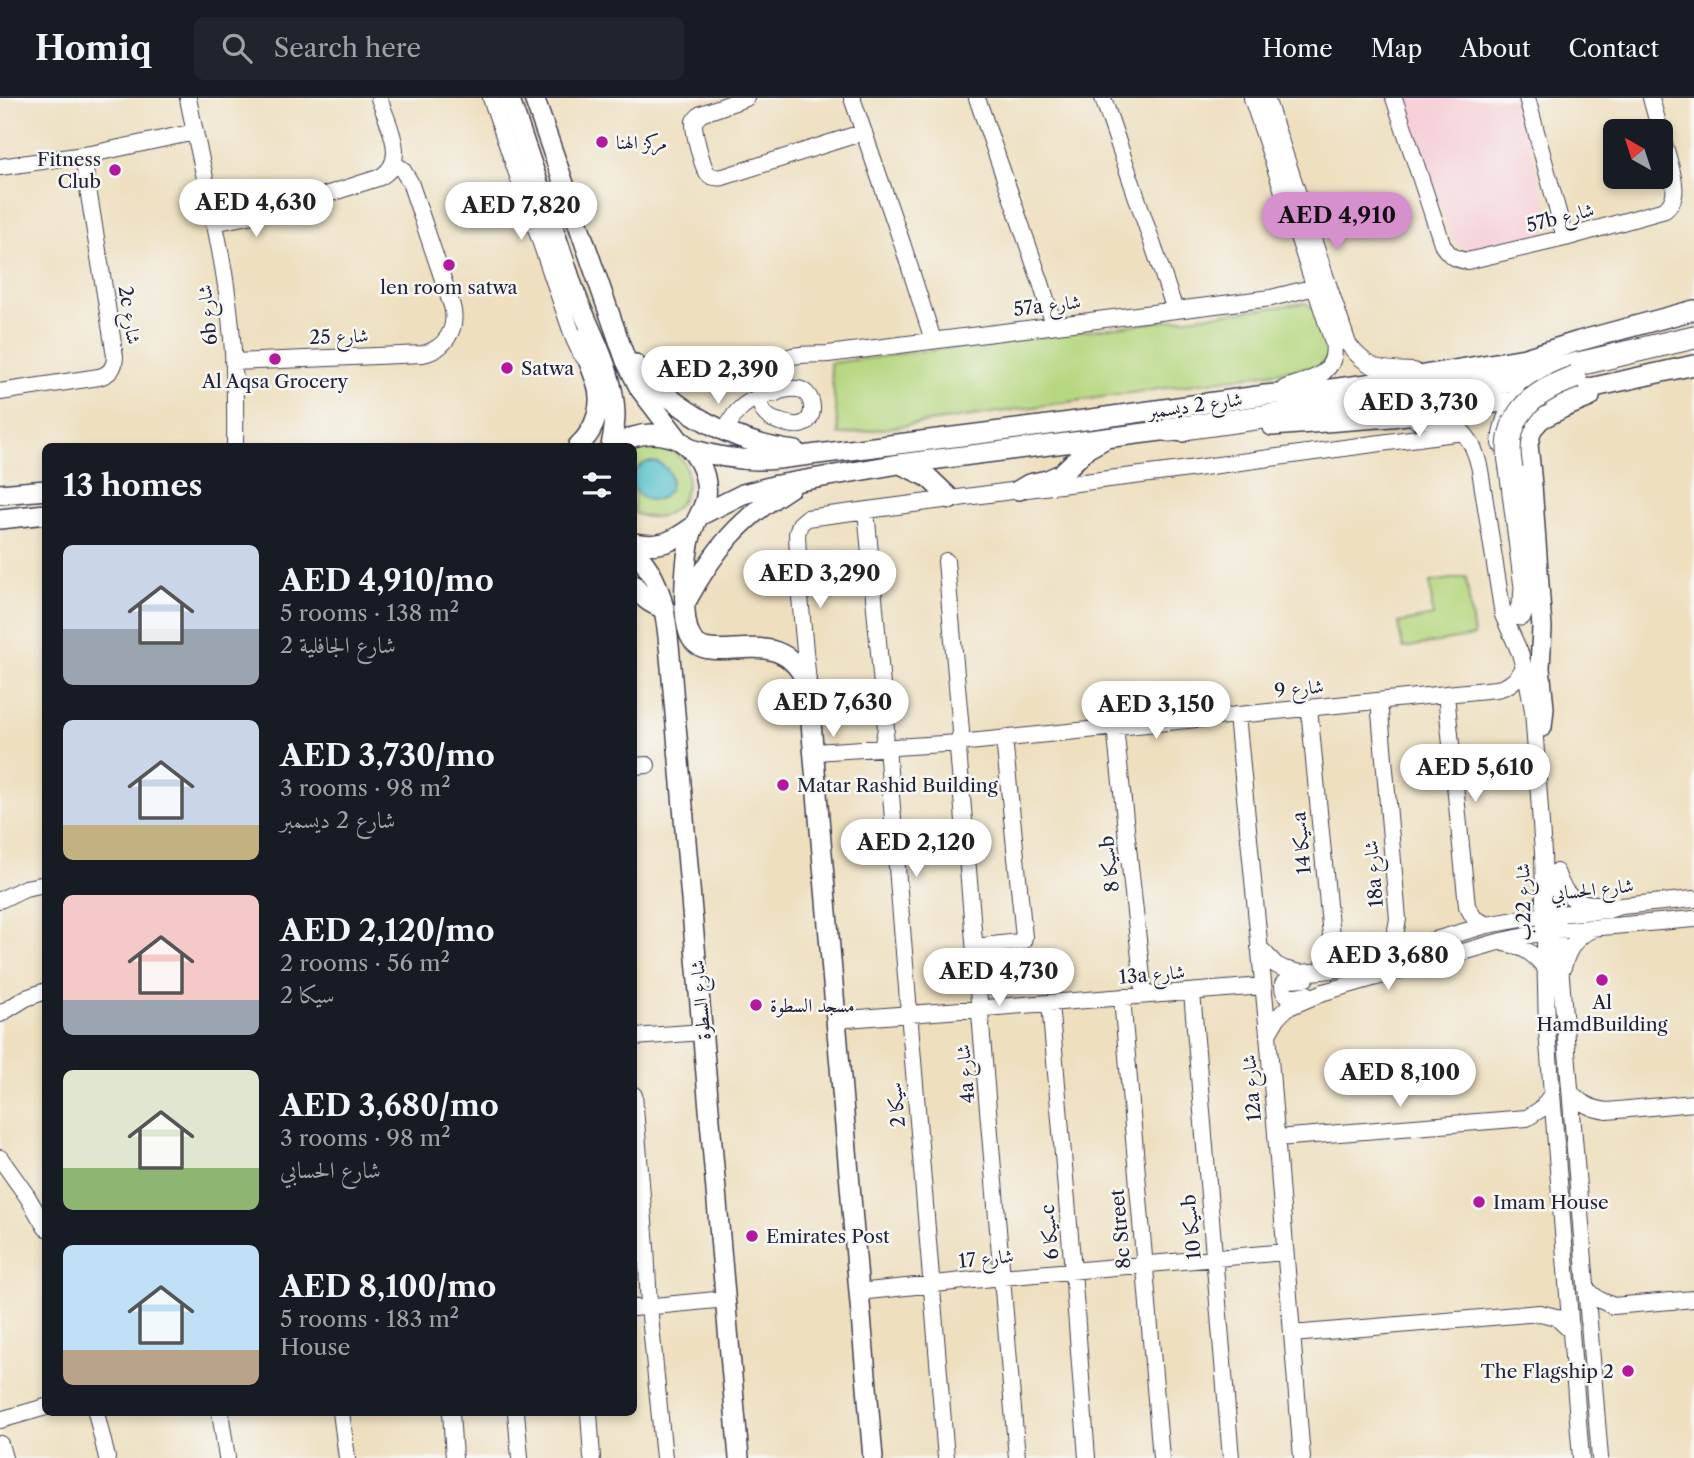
<!DOCTYPE html>
<meta charset="utf-8">
<style>
body{margin:0;font-family:"Libre Caslon Text",Amiri,serif;background:#20242c;color:#f1f3f6;height:100vh;display:flex;flex-direction:column;font-size:26px;white-space:nowrap}
*{box-sizing:border-box;margin:0}
p{font-size:23px;color:#9ea1a6}
.icon{flex:none;width:38px;height:38px;fill:none;stroke:currentColor;stroke-width:2;stroke-linecap:round;stroke-linejoin:round}
.map{position:relative;flex:1;overflow:hidden}
.details{position:absolute;left:42px;top:345px;width:595px;height:973px;display:flex;flex-direction:column;background:#171b24;border-radius:10px;box-shadow:0 4px 10px #0003}
.details>*{flex:none}
.needle{width:46px;rotate:321deg}
.tools{position:absolute;left:1603px;top:21px;display:grid;gap:14px}
.tools a{display:grid;place-items:center;width:70px;height:70px;border-radius:10px;background:#171b24;box-shadow:0 4px 10px #0003;font-size:35px}
.price{position:absolute;translate:-50% -60px;padding:0 16px;border-radius:24px;background:#fff;color:#222;font-size:23px;line-height:46px;filter:drop-shadow(0 2px 4px #0008)}
.price::after{content:'';position:absolute;left:50%;top:42px;width:21px;height:16px;margin-left:-10px;background:inherit;clip-path:polygon(0 0,100% 0,50% 100%)}
.price.current{background:#d690ce;color:#111}
ul{padding:0;list-style:none}
li{display:flex;align-items:center;gap:21px;height:175px;padding:0 21px}
li span{display:grid;place-items:center;flex:none;width:196px;height:140px;border-radius:10px;color:#555}
li>.icon{margin-inline-start:auto}
span .icon{width:84px;height:84px;fill:#fffc;stroke-width:1}
li b{font-size:30px}
h2{display:flex;justify-content:space-between;align-items:center;height:84px;padding:0 21px;font-size:30px}
header{display:flex;align-items:center;gap:42px;box-sizing:border-box;height:98px;padding:0 35px;background:#171b24;border-bottom:2px solid #363941}
header strong{font-size:33px}
nav{display:flex;gap:38px;margin-inline-start:auto;font-size:24px}
.search{width:490px;height:63px;background:#20242c;display:flex;align-items:center;gap:18px;box-sizing:border-box;padding:0 24px;border-radius:10px;color:#9ea1a6;font-size:26px}
.map>svg:first-child{display:block}
.built{fill:#f6cfd9}
.green{fill:#b6d77f;stroke:#6c7c5d;stroke-width:2}
.water{fill:#53c0cb;stroke:#3a7183;stroke-width:2}
.lines{fill:none;stroke-linecap:round;stroke-linejoin:round}
.minor-casing{stroke:#413e4f;stroke-width:18}
.major-casing{stroke:#413e4f;stroke-width:22}
.highway-casing{stroke:#413e4f;stroke-width:25}
.minor{stroke:#fff;stroke-width:16}
.major{stroke:#fff;stroke-width:19}
.highway{stroke:#fff;stroke-width:23}
.highway-bridge-casing{stroke:#413e4f;stroke-width:25;stroke-linecap:butt}
.highway-bridge{stroke:#fff;stroke-width:23}
.poi-dot{fill:#b5179e;stroke:#f6f6f2;stroke-width:2.5}
.labels{text-anchor:middle;stroke-width:5;stroke-linejoin:round;paint-order:stroke}
.poi-label{font-size:19px;fill:#22223b;stroke:#f6f6f2;text-anchor:start}
.street-label{font-size:19px;fill:#22223b;stroke:#f6f6f2}
</style>
<header>
<strong>Homiq</strong>
<div class="search"><svg class="icon" aria-label="search" viewBox="0 0 24 24"><circle cx="10" cy="10" r="6"/><path d="M15 15l6 6"/></svg>Search here</div>
<nav><a>Home</a><a>Map</a><a>About</a><a>Contact</a></nav>
</header>
<div class="map">
<svg width="1694" height="1360" viewBox="0 0 1694 1360">
<rect width="100%" height="100%" fill="#f6f6f2"/>
<filter id="ink" filterUnits="userSpaceOnUse"><feTurbulence type="fractalNoise" baseFrequency=".0143" numOctaves="2"/><feDisplacementMap in="SourceGraphic" scale="14" xChannelSelector="R" yChannelSelector="G"/><feConvolveMatrix kernelMatrix="1 2 1 2 8 2 1 2 1" color-interpolation-filters="sRGB"/></filter>
<filter id="wash" filterUnits="userSpaceOnUse"><feTurbulence type="fractalNoise" baseFrequency=".00686" numOctaves="4" result="noise"/><feDisplacementMap in="SourceGraphic" scale="28" xChannelSelector="R" yChannelSelector="G"/><feGaussianBlur stdDeviation="1.57" result="paint"/><feColorMatrix in="noise" values="0 0 0 0 0 0 0 0 0 0 0 0 0 0 0 0 0 1.4 0 .05"/><feComposite in="paint" operator="in"/></filter>
<g filter="url(#wash)">
<rect width="100%" height="100%" fill="#eedfbf"/>
<!-- built -->
<path class="built" d="M1404 0H1516L1552 126 1533 142 1473 157 1453 142Z"/>
<!-- green -->
<path class="green" d="M1306 205 1326 222 1334 255 1319 268 839 337 830 265Z
M642 345C713 340 693 440 634 415V349Z
M1466 479 1474 538 1403 550 1398 525 1433 518 1430 484Z"/>
<!-- water -->
<path class="water" d="M633 383a19 19 0 1 1 38 0a19 19 0 1 1-38 0Z"/>
</g>
<g filter="url(#ink)">
<g class="lines">
<defs>
<path id="minor" d="M188 0C200 63 217 125 226 188 234 241 236 295 235 348
M491 0 574 241 580 254 587 263
M746 0 701 16 694 23C693 33 702 67 707 75 712 80 717 80 723 79L864 34
M852 0 902 145 933 242
M977 0 1041 185 1054 227
M1103 0 1175 212
M1252 0 1333 244C1339 277 1309 282 1285 290
M1266 0 1348 246C1370 274 1382 272 1414 273
M1394 0 1443 148C1450 158 1455 161 1467 163L1565 140 1665 112C1669 108 1673 104 1674 97 1677 84 1665 50 1661 35
M1527 0 1565 140
M1651 0 1660 33
M0 69 91 56 195 34
M214 125 281 111 378 80C411 65 387 25 379 0
M233 264 423 256C445 251 458 231 452 208L410 84 402 71 394 66
M0 294 99 279C110 276 115 269 115 258L85 72 91 56
M776 295C775 287 773 279 775 271 781 253 813 257 828 256L1271 200 1315 189
M1417 323C1456 321 1472 333 1480 372L1503 517 1520 555 1528 586 1533 612 1543 755 1547 933 1581 1360
M726 333C733 316 742 305 760 299 771 296 786 289 798 291 815 294 818 324 799 327 792 328 784 325 777 323 765 319 760 312 760 299
M1500 346C1501 327 1507 312 1517 295
M866 412 886 631 882 650
M946 463 961 633 958 651 1017 1360
M808 585 800 499 797 436 800 426 807 420 1019 392 1174 373 1462 334
M1446 596 1467 808 1474 820 1487 827
M1379 603 1398 821 1395 837 1383 857
M1309 610 1332 848 1329 861 1320 873
M1237 617 1268 936 1302 1360
M1115 629 1144 897
M887 649 946 1360
M814 654 959 645 1496 591C1510 589 1518 581 1524 569
M634 668 647 667
M1556 774C1564 797 1573 806 1598 806
M1553 781 1600 1360
M0 802 25 790 46 786
M1504 845C1524 848 1534 856 1546 871
M975 849 1019 844 1023 843 1024 839 1004 640
M1259 849 1276 867 1284 871 1301 875 1331 872 1487 827 1544 817 1608 812 1621 808 1694 801
M1563 869C1568 851 1576 838 1593 831
M1306 880 1289 881 1283 886C1282 902 1296 898 1307 896
M1192 894 1231 1360
M1122 899 1161 1360
M1050 905 1073 1173 1087 1360
M0 916 26 900 46 893
M835 922 1263 888
M1268 936 1278 919 1287 910 1324 894 1498 844 1544 834 1694 821
M634 939 703 934
M1571 995C1582 1006 1592 1011 1607 1013L1694 1005
M634 997 646 1149 649 1208 664 1360
M1277 1040 1527 1020 1541 1011 1552 996
M0 1060 27 1098 46 1130
M1586 1191 1598 1201 1613 1208 1694 1201
M858 1194 1002 1179 1285 1154
M634 1210 726 1201
M1292 1236 1540 1215 1556 1219 1571 1233
M96 1314 107 1360
M220 1314 227 1360
M341 1314 347 1360
M451 1314 454 1360
M516 1314 520 1360
M589 1314 592 1360
M0 1322 46 1309
M0 1346 4 1360"/>
<path id="major" d="M509 0C531 63 552 126 573 189 588 231 614 271 615 316 615 327 613 338 611 348
M534 0 626 263 640 291 679 342
M635 266C676 314 733 345 795 353
M1272 328 1391 319 1539 299 1590 290 1694 267
M578 348C596 332 604 306 596 283 593 274 589 266 587 257 586 250 587 242 588 235
M616 348C633 336 651 333 671 339 695 346 709 376 706 399 704 411 697 419 694 429 685 450 681 514 689 535 704 578 782 515 808 589L873 1360
M691 351C720 360 747 364 778 361L1041 328 1265 297 1324 292 1382 284 1525 260 1579 243 1694 212
M900 366 928 379 951 401
M1019 392 1029 386 1047 382 1061 376 1088 350 1103 342
M0 396 46 392
M701 417 743 396 777 387 899 366 1169 332 1183 334
M0 421 46 416
M634 445C661 450 672 444 694 428
M634 453C666 484 667 527 671 569L739 1360
M634 487C642 500 650 506 665 511
M687 502C715 450 741 420 791 389
M1542 629 1544 610 1540 570 1542 530 1532 387 1528 346 1532 331 1541 321 1563 310 1590 299"/>
<path id="highway" d="M1169 332 1458 292 1540 275 1694 239
M1511 371 1526 489 1525 503 1520 516"/>
</defs>
<!-- minor casing -->
<use href="#minor" class="minor-casing"/>
<!-- major casing -->
<use href="#major" class="major-casing"/>
<!-- highway casing -->
<use href="#highway" class="highway-casing"/>
<!-- minor -->
<use href="#minor" class="minor"/>
<!-- major -->
<use href="#major" class="major"/>
<!-- highway -->
<use href="#highway" class="highway"/>
<defs>
<path id="highway-bridge" d="M1511 371C1501 319 1530 295 1575 279"/>
</defs>
<!-- highway-bridge casing -->
<use href="#highway-bridge" class="highway-bridge-casing"/>
<!-- highway-bridge -->
<use href="#highway-bridge" class="highway-bridge"/>
</g>
</g>
<!-- markers -->
<g class="poi-dot">
<circle cx="602" cy="44" r="7"/>
<circle cx="115" cy="72" r="7"/>
<circle cx="449" cy="167" r="7"/>
<circle cx="275" cy="261" r="7"/>
<circle cx="507" cy="270" r="7"/>
<circle cx="783" cy="687" r="7"/>
<circle cx="1602" cy="882" r="7"/>
<circle cx="756" cy="907" r="7"/>
<circle cx="1479" cy="1104" r="7"/>
<circle cx="752" cy="1138" r="7"/>
<circle cx="1628" cy="1273" r="7"/>
</g>
<g class="labels">
<!-- poi labels -->
<g class="poi-label">
<text x="616" y="51">مركز الهنا</text>
<text x="101" y="68" text-anchor="end">Fitness<tspan x="101" dy="22">Club</tspan></text>
<text x="449" y="196" text-anchor="middle">len room satwa</text>
<text x="521" y="277">Satwa</text>
<text x="275" y="290" text-anchor="middle">Al Aqsa Grocery</text>
<text x="797" y="694">Matar Rashid Building</text>
<text x="1602" y="911" text-anchor="middle">Al<tspan x="1602" dy="22">HamdBuilding</tspan></text>
<text x="770" y="914">مسجد السطوة</text>
<text x="1493" y="1111">Imam House</text>
<text x="766" y="1145">Emirates Post</text>
<text x="1614" y="1280" text-anchor="end">The Flagship 2</text>
</g>
<!-- street labels -->
<g class="street-label">
<text transform="translate(1560 119) rotate(-14)" y="7">57b شارع</text>
<text transform="translate(1047 207) rotate(-7)" y="7">57a شارع</text>
<text transform="translate(130 217) rotate(81)" y="7">2c شارع</text>
<text transform="translate(207 217) rotate(-96)" y="7">6b شارع</text>
<text transform="translate(339 238) rotate(-2)" y="7">شارع 25</text>
<text transform="translate(1195 307) rotate(-8)" y="7">شارع 2 ديسمبر</text>
<text transform="translate(1299 590) rotate(-6)" y="7">شارع 9</text>
<text transform="translate(1301 745) rotate(-95)" y="7">سيكا 14a</text>
<text transform="translate(1109 766) rotate(-96)" y="7">سيكا 8b</text>
<text transform="translate(1373 776) rotate(-95)" y="7">18a شارع</text>
<text transform="translate(1592 791) rotate(-6)" y="7">شارع الحسابي</text>
<text transform="translate(1523 804) rotate(-91)" y="7">شارع 22ب</text>
<text transform="translate(1152 876) rotate(-5)" y="7">13a شارع</text>
<text transform="translate(700 902) rotate(-95)" y="7">شارع السطوة</text>
<text transform="translate(965 976) rotate(-95)" y="7">4a شارع</text>
<text transform="translate(1251 990) rotate(-95)" y="7">12a شارع</text>
<text transform="translate(896 1007) rotate(-95)" y="7">سيكا 2</text>
<text transform="translate(1191 1129) rotate(-95)" y="7">سيكا 10b</text>
<text transform="translate(1120 1131) rotate(-95)" y="7">8c Street</text>
<text transform="translate(1049 1134) rotate(-95)" y="7">سيكا 6c</text>
<text transform="translate(986 1160) rotate(-6)" y="7">شارع 17</text>
</g>
</g>
</svg>
<div class="tools">
<a><svg class="needle" viewBox="-14 -14 28 28"><path d="M0-13l5 13h-10z" fill="#e53935"/><path d="M0 13l5-13h-10z" fill="#9ea1a6"/></svg></a>
</div>
<b class="price" style="left:256px;top:141px">AED 4,630</b>
<b class="price" style="left:521px;top:144px">AED 7,820</b>
<b class="price current" style="left:1337px;top:154px">AED 4,910</b>
<b class="price" style="left:718px;top:308px">AED 2,390</b>
<b class="price" style="left:1419px;top:341px">AED 3,730</b>
<b class="price" style="left:820px;top:512px">AED 3,290</b>
<b class="price" style="left:833px;top:641px">AED 7,630</b>
<b class="price" style="left:1156px;top:643px">AED 3,150</b>
<b class="price" style="left:1475px;top:706px">AED 5,610</b>
<b class="price" style="left:916px;top:781px">AED 2,120</b>
<b class="price" style="left:1388px;top:894px">AED 3,680</b>
<b class="price" style="left:999px;top:910px">AED 4,730</b>
<b class="price" style="left:1400px;top:1011px">AED 8,100</b>
<section class="details">
<h2>13 homes<svg class="icon" aria-label="filters" viewBox="0 0 24 24"><path d="M4 7h16M4 17h16"/><circle cx="9" cy="7" r="2"/><circle cx="15" cy="17" r="2"/></svg></h2>
<ul>
<li><span style="background:linear-gradient(#c9d6e8 60%,#9aa5b1 0)"><svg class="icon" aria-label="home" viewBox="0 0 24 24"><path d="M3 11l9-7 9 7M6 9v11h12V9"/></svg></span><div><b>AED 4,910/mo</b><p>5 rooms · 138 m²</p><p>شارع الجافلية 2</p></div></li>
<li><span style="background:linear-gradient(#c9d6e8 75%,#c2b280 0)"><svg class="icon" aria-label="home" viewBox="0 0 24 24"><path d="M3 11l9-7 9 7M6 9v11h12V9"/></svg></span><div><b>AED 3,730/mo</b><p>3 rooms · 98 m²</p><p>شارع 2 ديسمبر</p></div></li>
<li><span style="background:linear-gradient(#f6c9c9 75%,#9aa5b1 0)"><svg class="icon" aria-label="home" viewBox="0 0 24 24"><path d="M3 11l9-7 9 7M6 9v11h12V9"/></svg></span><div><b>AED 2,120/mo</b><p>2 rooms · 56 m²</p><p>سيكا 2</p></div></li>
<li><span style="background:linear-gradient(#dfe7d0 70%,#8fb573 0)"><svg class="icon" aria-label="home" viewBox="0 0 24 24"><path d="M3 11l9-7 9 7M6 9v11h12V9"/></svg></span><div><b>AED 3,680/mo</b><p>3 rooms · 98 m²</p><p>شارع الحسابي</p></div></li>
<li><span style="background:linear-gradient(#bfe0f5 75%,#b9a48a 0)"><svg class="icon" aria-label="home" viewBox="0 0 24 24"><path d="M3 11l9-7 9 7M6 9v11h12V9"/></svg></span><div><b>AED 8,100/mo</b><p>5 rooms · 183 m²</p><p>House</p></div></li>
</ul>
</section>
</div>
